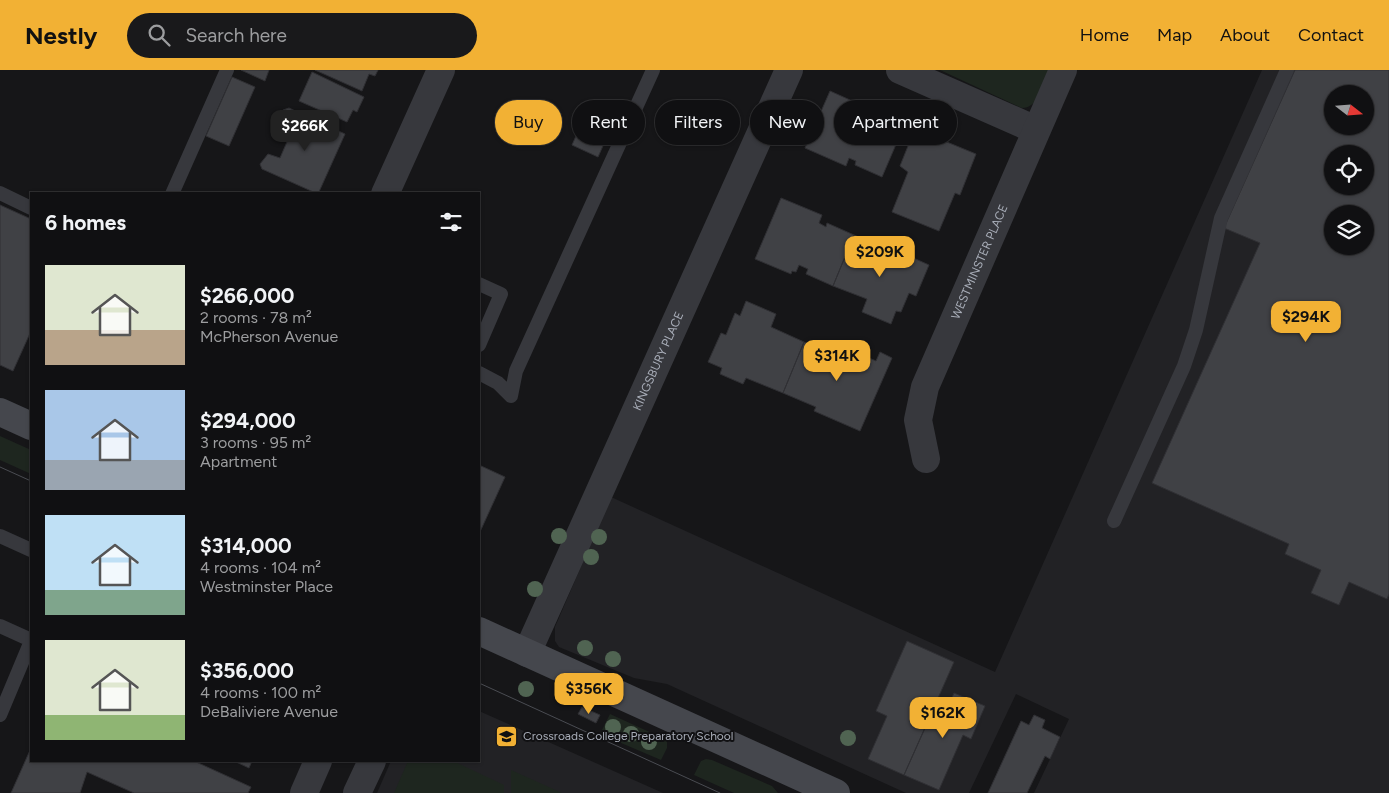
<!DOCTYPE html>
<meta charset="utf-8">
<style>
body{margin:0;font-family:Figtree,sans-serif;background:#19191b;color:#f1f3f6;height:100vh;display:flex;flex-direction:column;font-size:19px;white-space:nowrap}
*{box-sizing:border-box;margin:0}
p{font-size:16px;color:#9c9d9f}
.icon{flex:none;width:28px;height:28px;fill:none;stroke:currentColor;stroke-width:2;stroke-linecap:round;stroke-linejoin:round}
.map{position:relative;flex:1;overflow:hidden}
.panel{position:absolute;left:30px;top:122px;width:450px;height:570px;display:flex;flex-direction:column;background:#101012;border-radius:0px;box-shadow:0 1px 4px #0004,0 0 0 1px #303032}
.panel>*{flex:none}
.hud{position:absolute;left:495px;top:30px;width:475px;height:45px;display:flex;gap:10px}
.needle{width:32px;rotate:107deg}
.buttons{position:absolute;left:1324px;top:15px;display:grid;gap:10px}
.buttons a{display:grid;place-items:center;width:50px;height:50px;border-radius:50%;background:#101012;box-shadow:0 1px 4px #0004,0 0 0 1px #303032;font-size:25px}
.price{position:absolute;translate:-50% -42px;padding:0 11px;border-radius:10px;background:#f2b134;color:#111;font-size:16px;line-height:32px;filter:drop-shadow(0 1px 2px #0008)}
.price::after{content:'';position:absolute;left:50%;top:30px;width:15px;height:11px;margin-left:-8px;background:inherit;clip-path:polygon(0 0,100% 0,50% 100%)}
.price.on{background:#222;color:#fff}
ul{padding:0;list-style:none}
li{display:flex;align-items:center;gap:15px;height:125px;padding:0 15px}
li span{display:grid;place-items:center;flex:none;width:140px;height:100px;border-radius:0px;color:#555}
li>.icon{margin-inline-start:auto}
span .icon{width:60px;height:60px;fill:#fffc;stroke-width:1}
li b{font-size:21px}
h2{display:flex;justify-content:space-between;align-items:center;height:60px;padding:0 15px;font-size:21px}
.tag{padding:0 18px;border-radius:22px;background:#101012;box-shadow:0 1px 4px #0004,0 0 0 1px #303032;font-size:18px;line-height:45px}
.tag.on{background:#f2b134;color:#111}
header{display:flex;align-items:center;gap:30px;box-sizing:border-box;height:70px;padding:0 25px;background:#f2b134;color:#111}
header strong{font-size:24px}
nav{display:flex;gap:28px;margin-inline-start:auto;font-size:18px}
.search{width:350px;height:45px;background:#19191b;display:flex;align-items:center;gap:12px;box-sizing:border-box;padding:0 18px;border-radius:28px;color:#9c9d9f;font-size:19px}
.map>svg:first-child{display:block}
.built{fill:#222225;fill-rule:evenodd}
.green{fill:#1e261f}
.building{fill:#404145;stroke:#303034;fill-rule:evenodd}
.lines{fill:none;stroke-linecap:round;stroke-linejoin:round}
.service{stroke:#37383d;stroke-width:14}
.minor{stroke:#37383d;stroke-width:28}
.secondary{stroke:#45474d;stroke-width:28}
.tram{stroke:#4a4c52;stroke-width:1}
.tree{fill:#506452}
.labels{text-anchor:middle;stroke-width:4;stroke-linejoin:round;paint-order:stroke}
.street-label{font-size:12px;fill:#a8adb8;stroke:#111113}
.poi-label{font-size:12px;fill:#a8adb8;stroke:#111113;text-anchor:start}
</style>
<header>
<strong>Nestly</strong>
<div class="search"><svg class="icon" aria-label="search" viewBox="0 0 24 24"><circle cx="10" cy="10" r="6"/><path d="M15 15l6 6"/></svg>Search here</div>
<nav><a>Home</a><a>Map</a><a>About</a><a>Contact</a></nav>
</header>
<div class="map">
<svg width="1389" height="723" viewBox="0 0 1389 723">
<rect width="100%" height="100%" fill="#161618"/>
<!-- built -->
<path class="built" d="M1262 0H1389V723H1034L1069 649 1016 624 969 723H906L667 614 634 608 559 577 555 571V557L611 427 995 602ZM1332 24H1365V56H1332ZM1332 84H1365V116H1332ZM1332 144H1365V176H1332Z
M479 641 663 723H377L391 691H479Z"/>
<!-- green -->
<path class="green" d="M940 0H1050C1044 13 1039 38 1022 38Z
M0 366 31 380V404L0 390Z
M610 644 667 670V678L661 690 600 664Z
M706 689 712 690 772 716 778 723H734L694 705 701 691Z
M408 691H453L504 715V723H394Z
M511 700 562 723H511Z"/>
<!-- building -->
<path class="building" d="M241 0H269L265 11Z
M315 0H378L375 6 369 4 362 21Z
M1295 0H1389V524L1387 529 1349 512 1339 535 1311 523 1321 500 1285 484 1289 474 1152 413 1260 173 1224 158ZM1332 24H1365V56H1332ZM1332 84H1365V116H1332ZM1332 144H1365V176H1332Z
M312 2 364 27 357 42 353 40 347 52 299 31Z
M232 7 255 17 229 76 206 66Z
M830 21 870 39 866 46 875 50 877 47 903 58 882 107 855 95 856 91 849 88 846 96 805 78Z
M289 38 345 64 318 124 262 99 260 94 268 84 280 88 293 58 281 54 283 50 280 46 283 40Z
M584 48 610 60 598 87 572 75Z
M920 61 976 84 960 125 955 123 939 161 892 142 908 102 900 96 910 71 916 74Z
M781 128 822 145 819 153 826 157 827 153 854 165 833 216 806 204 808 199 799 195 796 202 792 201 791 204 755 189Z
M0 135 31 149V261L13 301 0 295Z
M854 165 879 175 877 179 886 183 889 177 929 195 916 226 909 223 901 242 896 241 891 254 862 242 867 229 833 216Z
M746 231 776 244 771 257 804 272 783 323 746 308 743 314 720 304 722 298 708 292 721 263 726 265 735 243 740 246Z
M804 272 824 281 828 273 843 279 844 277 876 291 880 282 892 288 860 361 814 341 816 337 783 323Z
M479 395 505 407 479 464Z
M907 571 954 592 904 705 868 689 887 646 876 641Z
M954 623 985 636 971 669 963 665 939 720 904 705 939 627 950 632Z
M582 637 600 645 596 653 578 644Z
M1034 645 1045 650 1042 658 1060 667 1050 689 1045 686 1027 723H988L1021 651 1029 655Z
M31 678V691H194L251 717 248 723H134L87 702 80 723H11Z
M234 691H252L249 698Z"/>
<g class="lines">
<!-- service -->
<path class="service" d="M0 123 31 138
M172 124 227 0
M479 214 501 224 479 275
M479 303 498 313 511 326
M511 326 516 301 653 0
M1114 451 1184 296 1196 260 1221 148 1287 0
M0 466 31 480
M0 556 31 570
M0 645 31 571"/>
<!-- minor -->
<g class="minor">
<path d="M900 0 1036 60"/>
<path d="M385 124 441 0"/>
<path id="s1" d="M926 389 918 350 925 317 1063 0"/>
<path id="s2" d="M527 583 789 0"/>
<path d="M304 723 318 691"/>
<path d="M357 723 372 691"/>
</g>
<!-- secondary -->
<path class="secondary" d="M0 342 31 356
M479 561 836 723"/>
<!-- tram -->
<path class="tram" d="M0 397 31 411
M479 613 720 723"/>
</g>
<!-- trees -->
<g class="tree">
<circle cx="559" cy="466" r="8"/>
<circle cx="599" cy="467" r="8"/>
<circle cx="591" cy="487" r="8"/>
<circle cx="535" cy="519" r="8"/>
<circle cx="585" cy="578" r="8"/>
<circle cx="613" cy="589" r="8"/>
<circle cx="526" cy="619" r="8"/>
<circle cx="613" cy="657" r="8"/>
<circle cx="631" cy="664" r="8"/>
<circle cx="848" cy="668" r="8"/>
<circle cx="649" cy="672" r="8"/>
</g>
<!-- icons -->
<defs>
<symbol id="school-square" viewBox="-11 -11 22 22"><rect x="-9" y="-9" width="18" height="18" rx="4" fill="#f2b134" stroke="#111113"/><path d="M0-5L7-2L0 1L-7-2ZM-4 1L0 2.5L4 1V4Q0 6-4 4Z" fill="#111"/></symbol>
</defs>
<g fill-rule="evenodd">
<use href="#school-square" x="494" y="654" width="25" height="25"/>
</g>
<g class="labels">
<!-- street labels -->
<g class="street-label">
<text dy="4" stroke="none"><textPath href="#s1" startOffset="210">WESTMINSTER PLACE</textPath></text>
<text dy="4" stroke="none"><textPath href="#s2" startOffset="320">KINGSBURY PLACE</textPath></text>
</g>
<!-- poi labels -->
<g class="poi-label">
<text x="523" y="670">Crossroads College Preparatory School</text>
</g>
</g>
</svg>
<div class="buttons">
<a><svg class="needle" viewBox="-14 -14 28 28"><path d="M0-13l5 13h-10z" fill="#e53935"/><path d="M0 13l5-13h-10z" fill="#9c9d9f"/></svg></a>
<a><svg class="icon" aria-label="locate" viewBox="0 0 24 24"><circle cx="12" cy="12" r="6"/><path d="M12 2v4M12 18v4M2 12h4M18 12h4"/></svg></a>
<a><svg class="icon" aria-label="layers" viewBox="0 0 24 24"><path d="M12 4l9 5-9 5-9-5zM3 14l9 5 9-5"/></svg></a>
</div>
<b class="price on" style="left:305px;top:82px">$266K</b>
<b class="price" style="left:880px;top:208px">$209K</b>
<b class="price" style="left:1306px;top:273px">$294K</b>
<b class="price" style="left:837px;top:312px">$314K</b>
<b class="price" style="left:589px;top:645px">$356K</b>
<b class="price" style="left:943px;top:669px">$162K</b>
<div class="hud">
<a class="tag on">Buy</a>
<a class="tag">Rent</a>
<a class="tag">Filters</a>
<a class="tag">New</a>
<a class="tag">Apartment</a>
</div>
<section class="panel">
<h2>6 homes<svg class="icon" aria-label="filters" viewBox="0 0 24 24"><path d="M4 7h16M4 17h16"/><circle cx="9" cy="7" r="2"/><circle cx="15" cy="17" r="2"/></svg></h2>
<ul>
<li><span style="background:linear-gradient(#dfe7d0 65%,#b9a48a 0)"><svg class="icon" aria-label="home" viewBox="0 0 24 24"><path d="M3 11l9-7 9 7M6 9v11h12V9"/></svg></span><div><b>$266,000</b><p>2 rooms · 78 m²</p><p>McPherson Avenue</p></div></li>
<li><span style="background:linear-gradient(#a9c7e8 70%,#9aa5b1 0)"><svg class="icon" aria-label="home" viewBox="0 0 24 24"><path d="M3 11l9-7 9 7M6 9v11h12V9"/></svg></span><div><b>$294,000</b><p>3 rooms · 95 m²</p><p>Apartment</p></div></li>
<li><span style="background:linear-gradient(#bfe0f5 75%,#7fa58c 0)"><svg class="icon" aria-label="home" viewBox="0 0 24 24"><path d="M3 11l9-7 9 7M6 9v11h12V9"/></svg></span><div><b>$314,000</b><p>4 rooms · 104 m²</p><p>Westminster Place</p></div></li>
<li><span style="background:linear-gradient(#dfe7d0 75%,#8fb573 0)"><svg class="icon" aria-label="home" viewBox="0 0 24 24"><path d="M3 11l9-7 9 7M6 9v11h12V9"/></svg></span><div><b>$356,000</b><p>4 rooms · 100 m²</p><p>DeBaliviere Avenue</p></div></li>
</ul>
</section>
</div>
